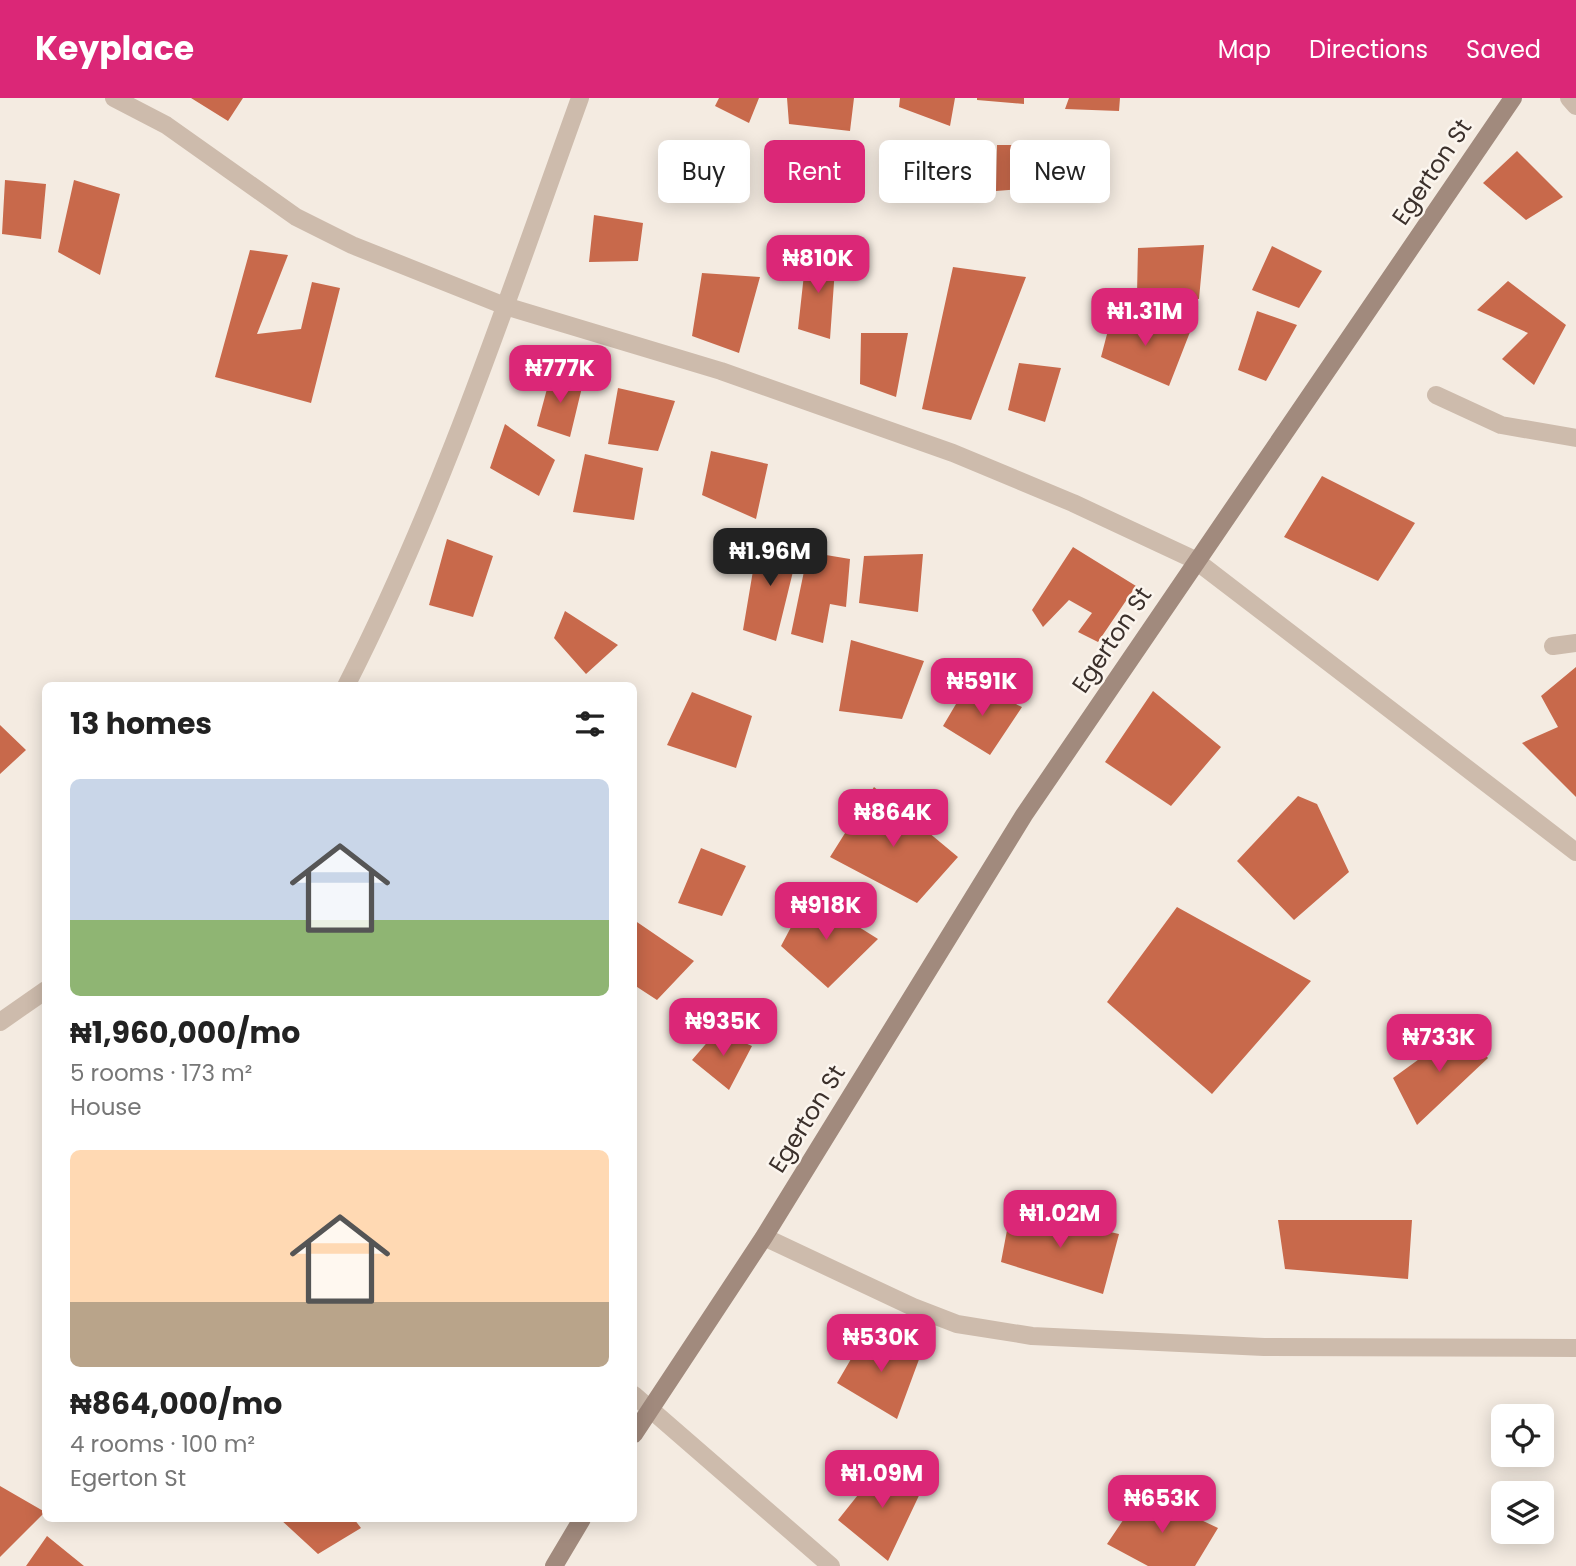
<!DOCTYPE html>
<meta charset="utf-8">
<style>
body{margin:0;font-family:Poppins,sans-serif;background:#f2f2f2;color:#222;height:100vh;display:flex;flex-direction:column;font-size:26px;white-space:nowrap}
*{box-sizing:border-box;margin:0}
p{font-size:23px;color:#767676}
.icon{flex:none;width:38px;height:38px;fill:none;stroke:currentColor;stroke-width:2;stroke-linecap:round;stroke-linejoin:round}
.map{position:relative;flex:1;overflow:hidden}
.panel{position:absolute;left:42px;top:584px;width:595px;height:840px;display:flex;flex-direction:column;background:#fff;border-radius:10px;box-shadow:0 4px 18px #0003}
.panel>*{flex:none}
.hud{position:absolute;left:658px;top:42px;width:665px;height:63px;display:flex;gap:14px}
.buttons{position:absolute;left:1491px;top:1306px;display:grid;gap:14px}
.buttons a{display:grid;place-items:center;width:63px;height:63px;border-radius:10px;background:#fff;box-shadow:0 4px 18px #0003;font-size:35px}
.price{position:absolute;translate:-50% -60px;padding:0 16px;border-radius:14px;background:#db2777;color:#fff;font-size:23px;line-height:46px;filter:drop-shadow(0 2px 4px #0008)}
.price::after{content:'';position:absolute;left:50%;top:42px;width:21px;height:16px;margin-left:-10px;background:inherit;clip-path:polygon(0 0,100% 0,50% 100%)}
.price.active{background:#222;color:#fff}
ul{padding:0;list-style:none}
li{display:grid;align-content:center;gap:14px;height:371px;padding:0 28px}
li span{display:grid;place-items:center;height:217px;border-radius:10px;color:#555}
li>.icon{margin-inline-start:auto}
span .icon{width:126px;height:126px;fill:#fffc;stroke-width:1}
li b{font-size:30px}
h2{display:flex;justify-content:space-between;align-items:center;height:84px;padding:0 28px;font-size:30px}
.chip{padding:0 24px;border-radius:10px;background:#fff;box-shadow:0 4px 18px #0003;font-size:24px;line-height:63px}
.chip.active{background:#db2777;color:#fff}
header{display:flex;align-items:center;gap:42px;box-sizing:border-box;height:98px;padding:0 35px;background:#db2777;color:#fff}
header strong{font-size:33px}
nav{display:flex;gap:38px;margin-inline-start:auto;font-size:24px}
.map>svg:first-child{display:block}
.building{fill:#c8694b}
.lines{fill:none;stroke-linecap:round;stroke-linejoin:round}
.street{stroke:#cdbbac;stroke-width:18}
.secondary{stroke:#a18a7d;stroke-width:18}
.labels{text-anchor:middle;stroke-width:5;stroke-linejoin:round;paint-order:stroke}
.street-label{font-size:24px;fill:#3b302b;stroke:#fbf5ee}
</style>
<header>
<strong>Keyplace</strong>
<nav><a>Map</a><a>Directions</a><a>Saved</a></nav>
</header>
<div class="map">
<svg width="1576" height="1468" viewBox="0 0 1576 1468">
<rect width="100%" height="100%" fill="#f4ebe1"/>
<!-- building -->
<path class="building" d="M191 0H243L228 23Z
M719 0H759L749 25 715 8Z
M787 0H854L850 33 789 26Z
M900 0H955L950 28 899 9Z
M977 0H1024V6L977 2Z
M1069 0H1120L1119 13 1065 11Z
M997 47H1037L1032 90 996 93Z
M1517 53 1563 99 1526 122 1483 85Z
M5 82 46 86 41 141 2 136Z
M74 82 120 96 100 177 58 154Z
M594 117 643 125 638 163 589 164Z
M1204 147 1199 201 1137 196 1138 150Z
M1272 148 1322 173 1299 210 1252 192Z
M250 152 288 157 257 236 301 231 312 184 340 190 311 305 215 279Z
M836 156 830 241 798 231 806 158Z
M953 169 1026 179 971 322 922 311Z
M702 175 760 179 739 255 692 238Z
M1508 183 1566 227 1534 287 1502 261 1528 235 1477 212Z
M1257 213 1297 227 1266 283 1238 272Z
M1112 217 1190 234 1169 288 1101 259Z
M861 235H908L896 299 860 286Z
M1019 265 1061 270 1045 324 1008 312Z
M551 276 583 285 570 339 537 328Z
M618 290 675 303 658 353 608 346Z
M505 326 555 362 539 398 490 370Z
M711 353 768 366 756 421 702 397Z
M585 356 643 370 634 422 573 414Z
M1322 378 1415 425 1378 483 1284 439Z
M447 441 493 458 473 519 429 507Z
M758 443 799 449 776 543 743 532Z
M1073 449 1136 488 1098 544 1078 534 1092 515 1069 502 1043 529 1032 512Z
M808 454 850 461 846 509 830 506 823 545 791 536Z
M923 456 918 514 859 505 864 458Z
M565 513 618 547 586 576 554 540Z
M851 542 924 563 902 621 839 613Z
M1576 569V699L1522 645 1558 629 1541 598Z
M969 584 1022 609 990 657 943 628Z
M1153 593 1221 649 1171 708 1105 664Z
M692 594 752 618 736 670 667 647Z
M0 627 26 652 0 676Z
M874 689 958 759 917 805 830 759Z
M1298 698 1317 706 1349 774 1294 822 1237 763Z
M701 750 746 768 722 818 678 805Z
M808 797 878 841 828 890 781 848Z
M1177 809 1311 883 1212 996 1107 904Z
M634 822 694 863 657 902 634 887Z
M1462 930 1488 960 1417 1027 1393 980Z
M717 933 752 948 729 992 692 962Z
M1011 1111 1119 1136 1103 1196 1001 1164Z
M1278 1122H1412L1408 1181 1285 1171Z
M865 1237 921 1256 897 1321 837 1285Z
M881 1368 924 1387 888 1463 838 1422Z
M0 1388 45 1414 0 1459Z
M1142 1394 1218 1430 1195 1468H1148L1107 1446Z
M280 1421H354L361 1430 318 1456Z
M47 1438 84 1468H26Z"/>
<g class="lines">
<!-- street -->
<path class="street" d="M114 0 166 27 296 119 352 147 505 208 721 273 953 355 1073 405 1195 462 1576 754
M1569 0 1576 8
M1436 297 1501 327 1576 340
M1553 548 1576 545
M346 588C442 400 508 199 580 0
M0 924 46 892
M764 1139 913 1209 957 1226 1032 1238 1264 1249 1576 1250
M634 1297 831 1468"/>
<!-- secondary -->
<path class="secondary" d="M634 1336 764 1139 1024 717 1513 0
M554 1468 582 1421"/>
</g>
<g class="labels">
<!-- street labels -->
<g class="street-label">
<text transform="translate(1432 74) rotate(-56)" y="8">Egerton St</text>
<text transform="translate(1112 542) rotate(-56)" y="8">Egerton St</text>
<text transform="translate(807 1021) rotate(-58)" y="8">Egerton St</text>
</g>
</g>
</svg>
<div class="buttons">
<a><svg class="icon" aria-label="locate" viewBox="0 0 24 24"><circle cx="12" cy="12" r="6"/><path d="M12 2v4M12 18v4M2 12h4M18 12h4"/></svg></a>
<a><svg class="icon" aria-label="layers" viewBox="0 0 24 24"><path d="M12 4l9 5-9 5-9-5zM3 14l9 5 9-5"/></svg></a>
</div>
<b class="price" style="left:818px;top:197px">₦810K</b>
<b class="price" style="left:1145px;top:250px">₦1.31M</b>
<b class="price" style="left:560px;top:307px">₦777K</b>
<b class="price active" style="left:770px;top:490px">₦1.96M</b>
<b class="price" style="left:982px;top:620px">₦591K</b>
<b class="price" style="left:893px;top:751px">₦864K</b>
<b class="price" style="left:826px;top:844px">₦918K</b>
<b class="price" style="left:723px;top:960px">₦935K</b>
<b class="price" style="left:1439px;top:976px">₦733K</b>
<b class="price" style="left:1060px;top:1152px">₦1.02M</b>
<b class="price" style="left:881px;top:1276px">₦530K</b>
<b class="price" style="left:882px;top:1412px">₦1.09M</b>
<b class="price" style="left:1162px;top:1437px">₦653K</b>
<div class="hud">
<a class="chip">Buy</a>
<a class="chip active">Rent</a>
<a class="chip">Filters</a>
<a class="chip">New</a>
</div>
<section class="panel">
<h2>13 homes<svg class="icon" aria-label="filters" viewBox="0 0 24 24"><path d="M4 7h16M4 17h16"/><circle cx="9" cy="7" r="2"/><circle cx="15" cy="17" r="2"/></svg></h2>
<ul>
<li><span style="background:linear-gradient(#c9d6e8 65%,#8fb573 0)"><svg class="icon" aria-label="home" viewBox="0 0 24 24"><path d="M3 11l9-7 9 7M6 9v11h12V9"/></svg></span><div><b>₦1,960,000/mo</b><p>5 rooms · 173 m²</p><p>House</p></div></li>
<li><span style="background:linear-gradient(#ffd9b3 70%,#b9a48a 0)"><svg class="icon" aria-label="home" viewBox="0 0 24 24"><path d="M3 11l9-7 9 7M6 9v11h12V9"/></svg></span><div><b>₦864,000/mo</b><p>4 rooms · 100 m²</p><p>Egerton St</p></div></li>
</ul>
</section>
</div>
